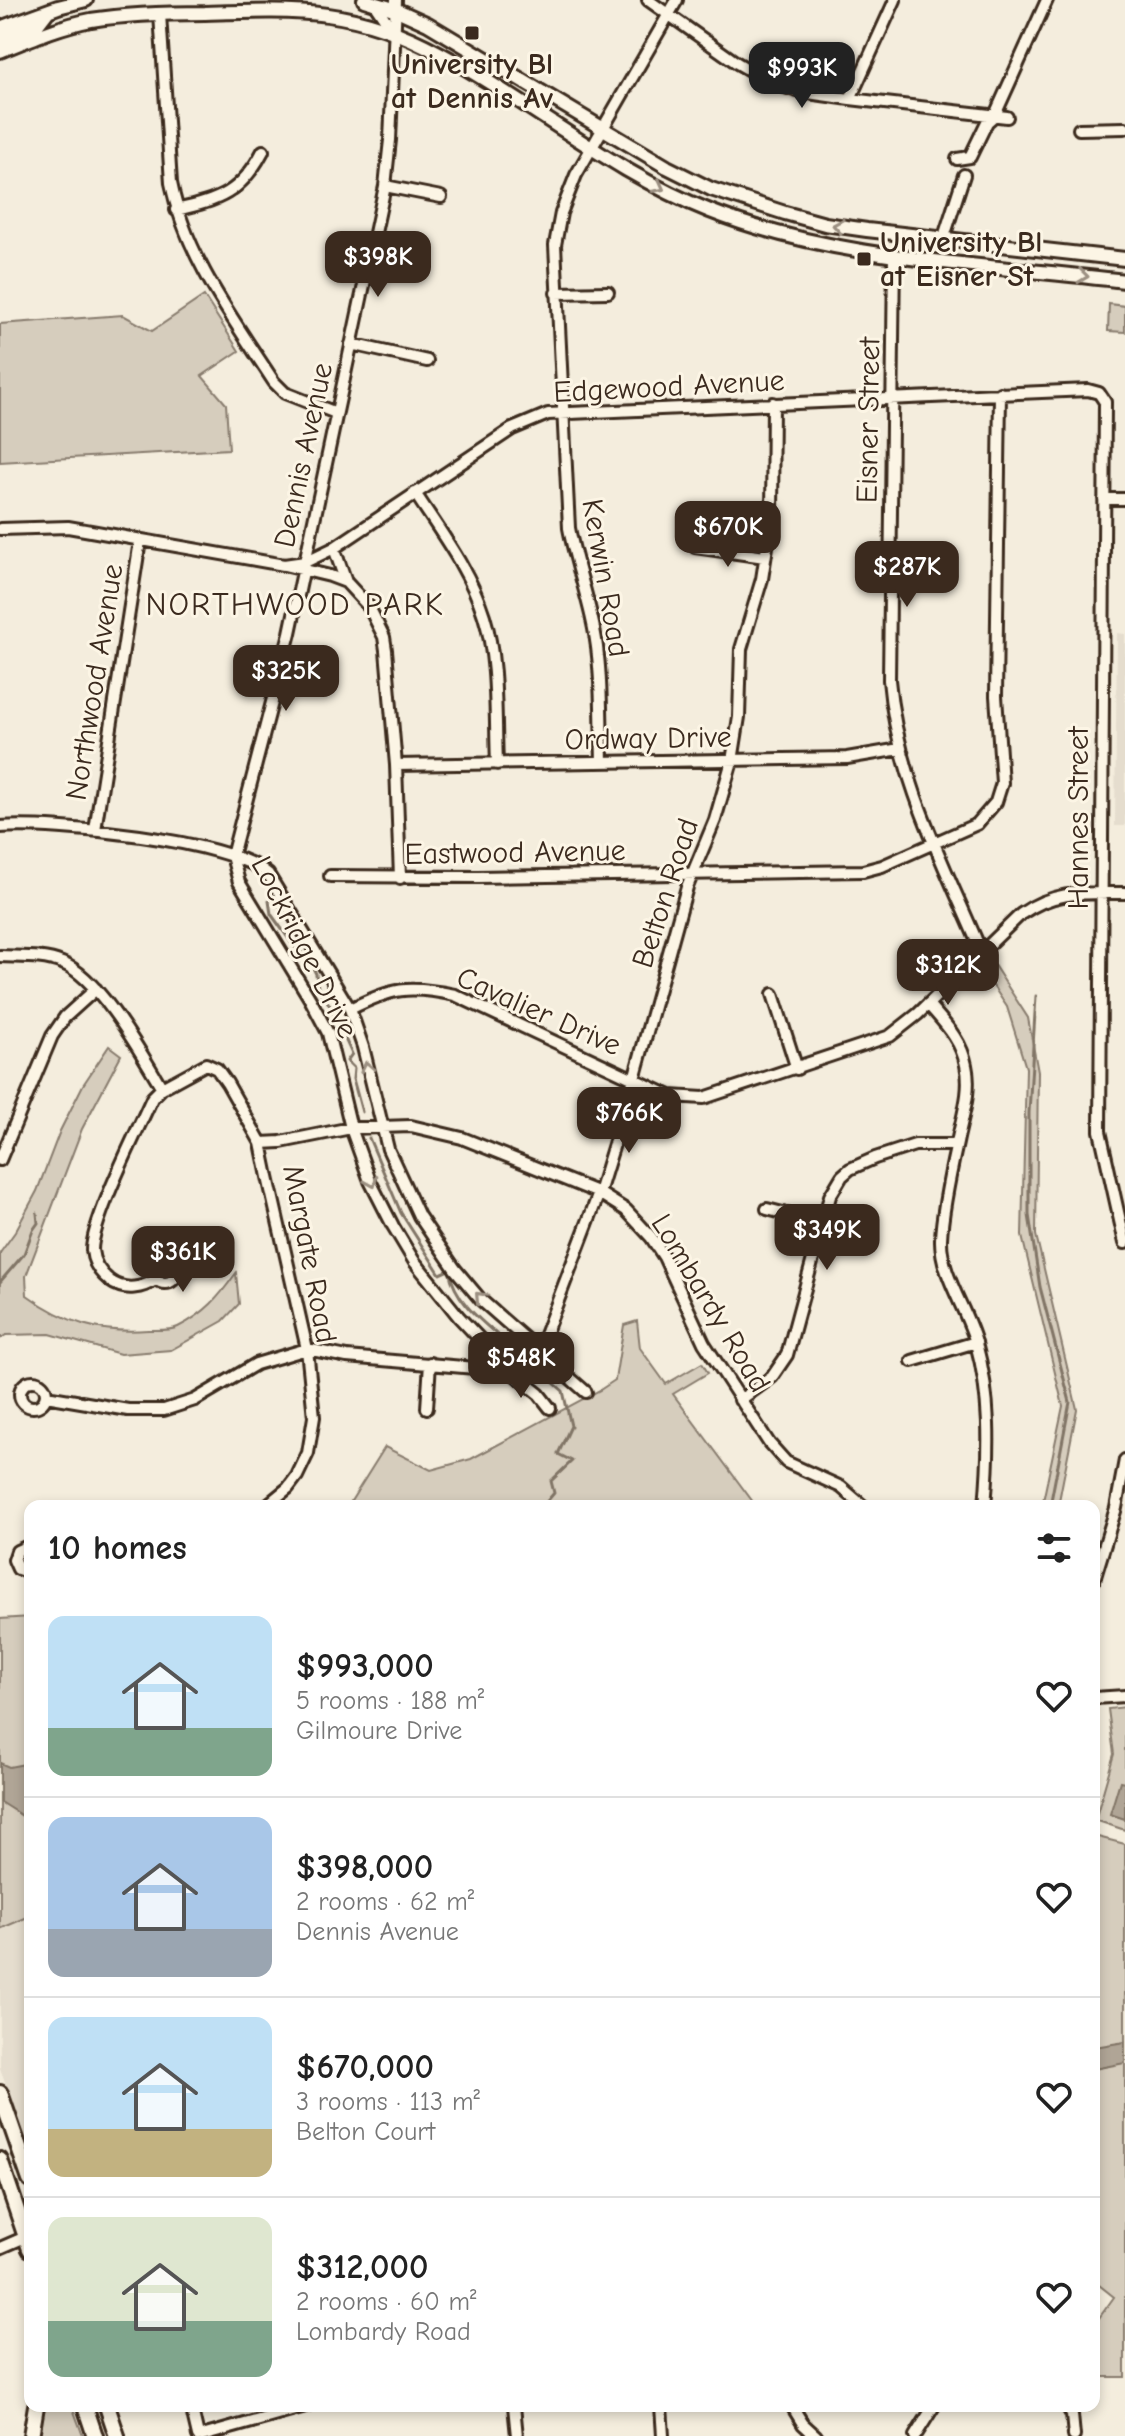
<!DOCTYPE html>
<meta charset="utf-8">
<style>
body{margin:0;font-family:"Comic Neue",sans-serif;background:#f2f2f2;color:#222;height:100vh;display:flex;flex-direction:column;font-size:30px;white-space:nowrap}
*{box-sizing:border-box;margin:0}
p{font-size:26px;color:#767676}
.icon{flex:none;width:44px;height:44px;fill:none;stroke:currentColor;stroke-width:2;stroke-linecap:round;stroke-linejoin:round}
.map{position:relative;flex:1;overflow:hidden}
.panel{position:absolute;left:24px;top:1500px;width:1076px;height:912px;display:flex;flex-direction:column;background:#fff;border-radius:16px;box-shadow:0 4px 12px #0003}
.panel>*{flex:none}
.price{position:absolute;translate:-50% -68px;padding:0 18px;border-radius:16px;background:#3b2a1e;color:#fff;font-size:26px;line-height:52px;filter:drop-shadow(0 2px 4px #0008)}
.price::after{content:'';position:absolute;left:50%;top:48px;width:24px;height:18px;margin-left:-12px;background:inherit;clip-path:polygon(0 0,100% 0,50% 100%)}
.price.selected{background:#222;color:#fff}
ul{padding:0;list-style:none}
li{display:flex;align-items:center;gap:24px;height:200px;padding:0 24px}
li+li{border-top:2px solid #e0e0e0}
li span{display:grid;place-items:center;flex:none;width:224px;height:160px;border-radius:16px;color:#555}
li>.icon{margin-inline-start:auto}
span .icon{width:96px;height:96px;fill:#fffc;stroke-width:1}
li b{font-size:34px}
h2{display:flex;justify-content:space-between;align-items:center;height:96px;padding:0 24px;font-size:34px}
.map>svg:first-child{display:block}
.built{fill:#e5ddce}
.green{fill:#d6cdbd;stroke:#887c6e;stroke-width:2}
.water{fill:#b0a596;stroke:#817466;stroke-width:2}
.lines{fill:none;stroke-linecap:round;stroke-linejoin:round}
.stream{stroke:#817466;stroke-width:3}
.minor-casing{stroke:#3b2a1e;stroke-width:16}
.major-casing{stroke:#3b2a1e;stroke-width:18}
.highway-casing{stroke:#3b2a1e;stroke-width:20}
.minor{stroke:#fcf5e5;stroke-width:10}
.major{stroke:#fcf5e5;stroke-width:12}
.highway{stroke:#fcf5e5;stroke-width:14}
.oneway{stroke:#9c9082}
.poi-dot{fill:#3b2a1e;stroke:#fcf5e5;stroke-width:3}
.labels{text-anchor:middle;stroke-width:6;stroke-linejoin:round;paint-order:stroke}
.poi-label{font-size:30px;font-weight:bold;fill:#3b2a1e;stroke:#fcf5e5}
.street-label{font-size:30px;fill:#3b2a1e;stroke:#fcf5e5}
.neighbourhood-label{font-size:32px;letter-spacing:2px;fill:#3b2a1e;stroke:#fcf5e5}
</style>
<div class="map">
<svg width="1125" height="2436" viewBox="0 0 1125 2436">
<rect width="100%" height="100%" fill="#f4eddd"/>
<filter id="ink" filterUnits="userSpaceOnUse"><feTurbulence type="fractalNoise" baseFrequency=".0125" numOctaves="2"/><feDisplacementMap in="SourceGraphic" scale="16" xChannelSelector="R" yChannelSelector="G"/><feConvolveMatrix kernelMatrix="1 2 1 2 8 2 1 2 1" color-interpolation-filters="sRGB"/></filter>
<g filter="url(#ink)">
<!-- built -->
<path class="built" d="M1117 633 1125 634V826H1115Z
M30 1911V2156L0 2068V1928Z"/>
<!-- green -->
<path class="green" d="M204 296 239 351 202 376 226 404 229 449 0 462V324L123 315 152 331Z
M1109 304 1125 306V332L1108 331Z
M992 962 1028 1018 1038 1072 1036 1235 1077 1409 1058 1506H1042L1063 1406 1022 1236 1026 1068 1007 1007 983 971Z
M109 1046 121 1055 82 1129 26 1276 27 1295C65 1323 101 1334 148 1330 157 1330 170 1331 178 1327 206 1313 219 1297 236 1273L239 1304 223 1321 171 1350 120 1354 50 1334 6 1335 0 1339V1253L15 1232 37 1191 60 1131 83 1085Z
M637 1321 640 1348 666 1384 702 1363 708 1373 673 1394 756 1506H348L385 1447 431 1470 471 1459 600 1390 615 1380 624 1325Z
M30 1617V1916L0 1929V1619Z
M1125 1707V1830L1095 1820 1114 1754 1108 1709Z
M1094 1836 1125 1844V2377H1094V2325L1114 2297 1094 2281Z
M37 2406H72L83 2436H32Z"/>
<!-- water -->
<path class="water" d="M0 1763 9 1767 30 1763V1821L0 1802Z
M1120 1781 1125 1782V1819L1110 1814Z
M1125 2042V2063L1094 2069V2047Z"/>
<g class="lines">
<!-- stream -->
<path class="stream" d="M269 901 271 914 294 946 310 961 316 974 318 988 329 1004 352 1054 347 1061 354 1068 353 1079 362 1112
M1036 996 1029 1113V1215L1040 1287 1070 1402 1050 1506
M369 1138 401 1213 440 1274 449 1270C455 1303 484 1323 508 1344
M0 1282 24 1254 33 1230 38 1223 37 1213
M537 1368 563 1391 571 1426 558 1454 572 1461 551 1481 554 1493 543 1506"/>
<defs>
<path id="minor" d="M396 0 390 140 385 186 290 633 232 856 239 882 310 999 328 1033 351 1128 370 1181 393 1226 414 1261 459 1317 510 1371 539 1394 550 1408
M648 0 737 63 772 83 801 92 850 99 1007 117
M374 3 393 31
M160 14 171 183C186 257 234 320 274 382L285 393 336 413
M850 99 895 0
M1079 129 1125 128
M957 159 970 157 987 122 995 115 1047 0
M385 186 441 197
M176 210C220 200 241 193 263 151
M943 240 964 175
M894 256 889 680C897 776 944 864 981 951
M556 293 608 292
M351 344 427 361
M415 493C441 533 470 571 484 616 498 660 495 718 497 764
M1104 499H1125
M0 529 68 527 284 565 330 576 346 582 369 607 384 637 386 650 396 765 400 878
M695 547 765 557
M334 548 346 582
M284 565 305 562 334 548 512 429 548 414 1088 390 1099 393 1105 402 1100 1131 1125 1243
M602 762C601 727 602 691 598 656 594 612 577 570 569 528L555 245 561 213 576 175 677 0
M396 765 847 758 900 749
M0 827C55 823 228 839 268 874L350 1009 363 1047 388 1149 419 1216 455 1269 481 1300 586 1392
M95 830 140 541
M330 876 478 877 863 871 882 866 977 824 996 802 1002 783 996 696 1000 393
M0 956C19 957 44 955 62 963 99 977 141 1053 162 1088
M773 994 797 1069
M928 1004C944 1023 961 1039 966 1065 972 1091 962 1117 957 1143 951 1170 942 1211 941 1239 940 1274 967 1309 976 1343 991 1397 990 1450 985 1506
M350 1009C392 988 408 985 455 995L670 1096 704 1098 890 1036 918 1014 1021 914C1055 890 1085 893 1125 893
M261 1143 281 1142 351 1128 411 1126 462 1138 599 1193 626 1210 651 1237 664 1257 704 1343 769 1443 786 1462 841 1487 863 1506
M0 1160 52 1036 65 1017 96 989
M767 1209 822 1223
M153 1271a12 12 0 1 1 24 0a12 12 0 1 1-24 0Z
M157 1279C143 1288 125 1292 110 1281 100 1273 93 1263 92 1250 92 1220 138 1130 152 1098L162 1088 206 1064 217 1069 227 1083 261 1143 268 1177 307 1349 314 1417 308 1453 297 1476 288 1488 266 1506
M912 1361 976 1342
M510 1371 524 1363 543 1340 599 1193 634 1079 687 887 715 820 732 761 739 717 741 649 762 579 772 515 773 403
M20 1394a13 13 0 1 1 26 0a13 13 0 1 1-26 0Z
M46 1396 128 1410H164L195 1400 256 1364 307 1349 347 1357 510 1371
M740 1400 772 1377 787 1355 830 1196 842 1176 850 1169 875 1158 915 1145H956
M427 1408 430 1363
M30 1545 17 1551 14 1560 18 1569 30 1573
M1094 1580 1116 1508 1125 1460
M1094 1698 1125 1696
M0 2248 30 2235
M191 2406 198 2436
M514 2406 517 2436
M661 2406 663 2436
M792 2406 803 2424 816 2436
M1067 2406 1072 2415 1074 2436
M202 2436 309 2406
M915 2436 934 2406"/>
<path id="major" d="M364 0 397 10 428 24 667 167 711 189 785 213 825 224 867 230 1125 259
M0 28 58 7 86 0
M0 40 38 24 48 11
M0 51C30 39 60 26 91 20 129 14 167 13 205 13 297 10 355 7 439 53 531 102 613 173 710 211 839 262 988 264 1125 281"/>
<path id="highway" d="M0 2093 30 2180
M0 2160 30 2249
M85 2406 95 2436
M107 2406 117 2436
M31 2436 36 2406"/>
</defs>
<!-- minor casing -->
<use href="#minor" class="minor-casing"/>
<!-- major casing -->
<use href="#major" class="major-casing"/>
<!-- highway casing -->
<use href="#highway" class="highway-casing"/>
<!-- minor -->
<use href="#minor" class="minor"/>
<!-- major -->
<use href="#major" class="major"/>
<!-- highway -->
<use href="#highway" class="highway"/>
</g>
<!-- one-way arrows -->
<defs><path id="oneway-chevron" d="M-2-3.5L2.5 0L-2 3.5" fill="none" stroke-width="1.6" stroke-linecap="round" stroke-linejoin="round" transform="scale(2)"/></defs>
<g class="oneway">
<use href="#oneway-chevron" transform="translate(659 187) rotate(28)"/>
<use href="#oneway-chevron" transform="translate(838 226) rotate(-171)"/>
<use href="#oneway-chevron" transform="translate(1083 276) rotate(7)"/>
<use href="#oneway-chevron" transform="translate(367 1067) rotate(-102)"/>
<use href="#oneway-chevron" transform="translate(372 1182) rotate(66)"/>
<use href="#oneway-chevron" transform="translate(480 1297) rotate(-133)"/>
</g>
</g>
<!-- markers -->
<g class="poi-dot">
<rect x="464" y="25" width="16" height="16" rx="4"/>
<rect x="856" y="251" width="16" height="16" rx="4"/>
</g>
<g class="labels">
<!-- poi labels -->
<g class="poi-label">
<text x="472" y="74">University Bl<tspan x="472" dy="34">at Dennis Av</tspan></text>
<text x="880" y="252" text-anchor="start">University Bl<tspan x="880" dy="34">at Eisner St</tspan></text>
</g>
<!-- street labels -->
<g class="street-label">
<text transform="translate(669 386) rotate(-3)" y="10">Edgewood Avenue</text>
<text transform="translate(868 420) rotate(-89)" y="10">Eisner Street</text>
<text transform="translate(303 455) rotate(-78)" y="10">Dennis Avenue</text>
<text transform="translate(606 578) rotate(80)" y="10">Kerwin Road</text>
<text transform="translate(94 682) rotate(-81)" y="10">Northwood Avenue</text>
<text transform="translate(648 738) rotate(-1)" y="10">Ordway Drive</text>
<text transform="translate(1078 818) rotate(-90)" y="10">Hannes Street</text>
<text transform="translate(515 852) rotate(-1)" y="10">Eastwood Avenue</text>
<text transform="translate(665 893) rotate(-72)" y="10">Belton Road</text>
<text transform="translate(305 947) rotate(63)" y="10">Lockridge Drive</text>
<text transform="translate(539 1011) rotate(24)" y="10">Cavalier Drive</text>
<text transform="translate(310 1254) rotate(79)" y="10">Margate Road</text>
<text transform="translate(711 1303) rotate(59)" y="10">Lombardy Road</text>
</g>
<!-- neighbourhood labels -->
<g class="neighbourhood-label">
<text x="295" y="615">NORTHWOOD PARK</text>
</g>
</g>
</svg>
<b class="price selected" style="left:802px;top:110px">$993K</b>
<b class="price" style="left:378px;top:299px">$398K</b>
<b class="price" style="left:728px;top:569px">$670K</b>
<b class="price" style="left:907px;top:609px">$287K</b>
<b class="price" style="left:286px;top:713px">$325K</b>
<b class="price" style="left:948px;top:1007px">$312K</b>
<b class="price" style="left:629px;top:1155px">$766K</b>
<b class="price" style="left:827px;top:1272px">$349K</b>
<b class="price" style="left:183px;top:1294px">$361K</b>
<b class="price" style="left:521px;top:1400px">$548K</b>
<section class="panel">
<h2>10 homes<svg class="icon" aria-label="filters" viewBox="0 0 24 24"><path d="M4 7h16M4 17h16"/><circle cx="9" cy="7" r="2"/><circle cx="15" cy="17" r="2"/></svg></h2>
<ul>
<li><span style="background:linear-gradient(#bfe0f5 70%,#7fa58c 0)"><svg class="icon" aria-label="home" viewBox="0 0 24 24"><path d="M3 11l9-7 9 7M6 9v11h12V9"/></svg></span><div><b>$993,000</b><p>5 rooms · 188 m²</p><p>Gilmoure Drive</p></div><svg class="icon" aria-label="heart" viewBox="0 0 24 24"><path d="M12 20l-8-8c-3-5 5-10 8-4 3-6 11-1 8 4z"/></svg></li>
<li><span style="background:linear-gradient(#a9c7e8 70%,#9aa5b1 0)"><svg class="icon" aria-label="home" viewBox="0 0 24 24"><path d="M3 11l9-7 9 7M6 9v11h12V9"/></svg></span><div><b>$398,000</b><p>2 rooms · 62 m²</p><p>Dennis Avenue</p></div><svg class="icon" aria-label="heart" viewBox="0 0 24 24"><path d="M12 20l-8-8c-3-5 5-10 8-4 3-6 11-1 8 4z"/></svg></li>
<li><span style="background:linear-gradient(#bfe0f5 70%,#c2b280 0)"><svg class="icon" aria-label="home" viewBox="0 0 24 24"><path d="M3 11l9-7 9 7M6 9v11h12V9"/></svg></span><div><b>$670,000</b><p>3 rooms · 113 m²</p><p>Belton Court</p></div><svg class="icon" aria-label="heart" viewBox="0 0 24 24"><path d="M12 20l-8-8c-3-5 5-10 8-4 3-6 11-1 8 4z"/></svg></li>
<li><span style="background:linear-gradient(#dfe7d0 65%,#7fa58c 0)"><svg class="icon" aria-label="home" viewBox="0 0 24 24"><path d="M3 11l9-7 9 7M6 9v11h12V9"/></svg></span><div><b>$312,000</b><p>2 rooms · 60 m²</p><p>Lombardy Road</p></div><svg class="icon" aria-label="heart" viewBox="0 0 24 24"><path d="M12 20l-8-8c-3-5 5-10 8-4 3-6 11-1 8 4z"/></svg></li>
</ul>
</section>
</div>
